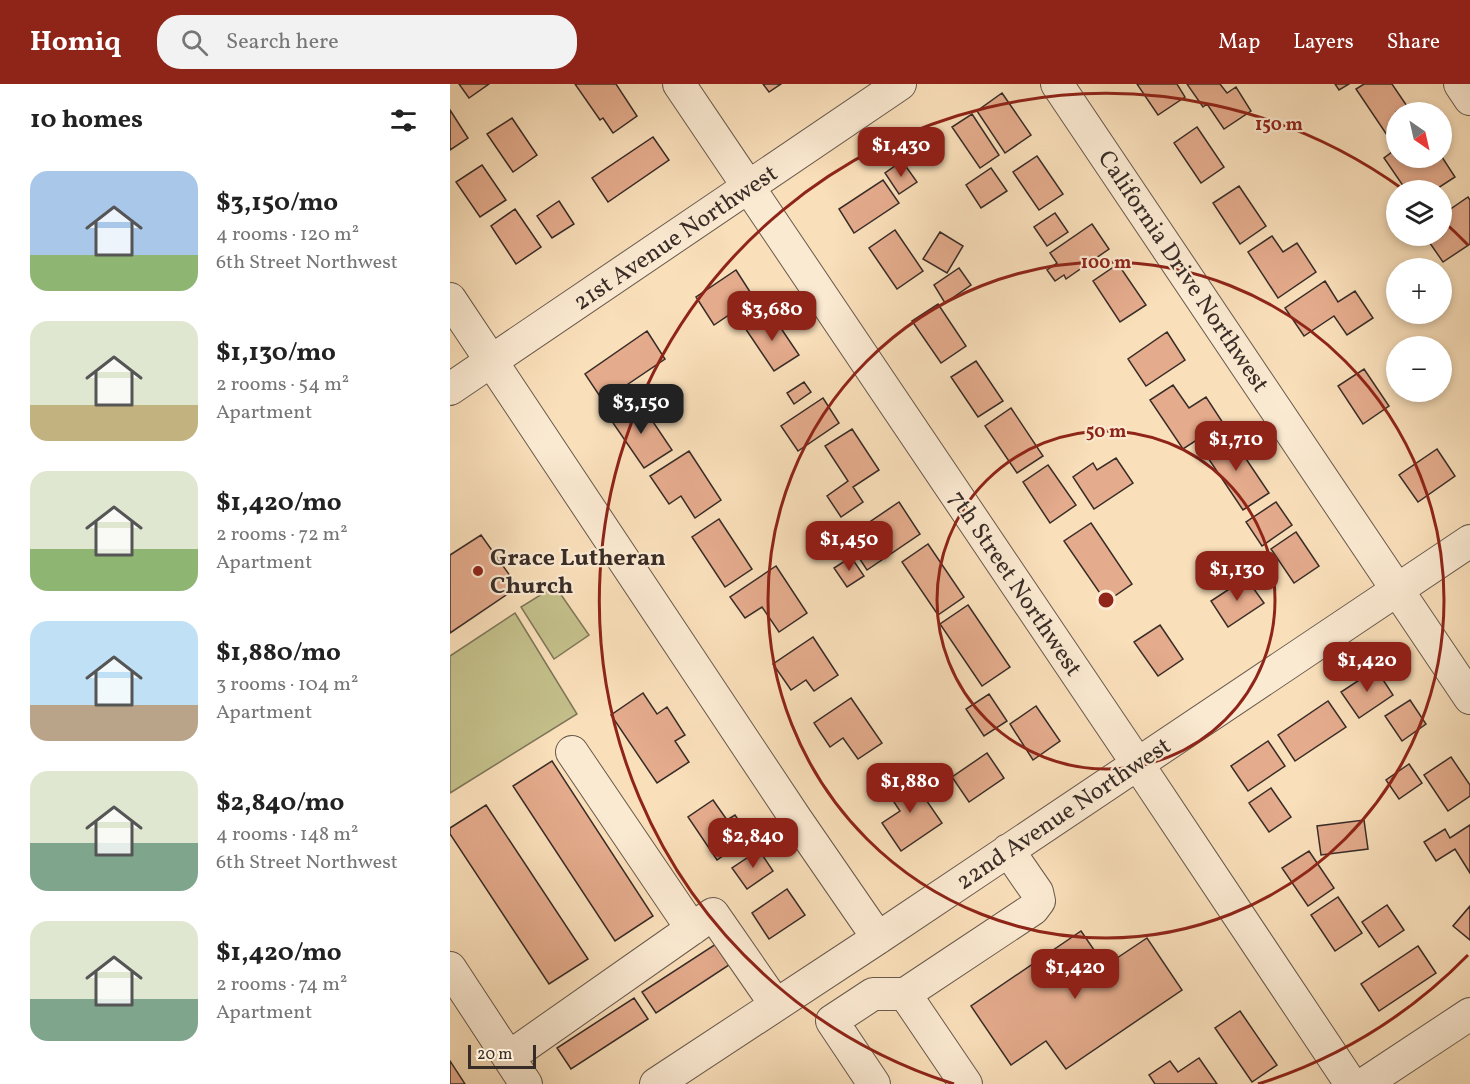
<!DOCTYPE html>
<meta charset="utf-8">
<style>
body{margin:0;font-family:Vollkorn,serif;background:#f2f2f2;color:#222;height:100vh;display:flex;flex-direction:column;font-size:22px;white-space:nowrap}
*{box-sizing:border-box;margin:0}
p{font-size:20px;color:#767676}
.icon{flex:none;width:33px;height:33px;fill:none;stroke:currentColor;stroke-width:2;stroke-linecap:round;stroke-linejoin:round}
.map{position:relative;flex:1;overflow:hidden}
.panel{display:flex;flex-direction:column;background:#fff;width:450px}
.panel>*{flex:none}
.needle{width:39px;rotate:146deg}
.buttons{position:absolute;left:936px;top:18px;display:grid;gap:12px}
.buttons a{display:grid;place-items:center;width:66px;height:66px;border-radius:50%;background:#fff;box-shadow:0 3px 9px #0003;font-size:30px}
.scale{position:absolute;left:18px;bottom:15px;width:68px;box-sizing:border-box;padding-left:6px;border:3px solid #382c27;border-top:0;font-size:16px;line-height:21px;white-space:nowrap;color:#382c27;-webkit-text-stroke:4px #fbead2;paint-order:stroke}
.price{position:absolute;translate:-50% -51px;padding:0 14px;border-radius:12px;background:#8f2418;color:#fff;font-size:20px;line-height:39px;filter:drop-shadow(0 2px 3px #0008)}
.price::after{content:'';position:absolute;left:50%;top:36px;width:18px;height:14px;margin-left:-9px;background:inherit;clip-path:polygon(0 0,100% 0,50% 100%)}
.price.active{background:#222;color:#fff}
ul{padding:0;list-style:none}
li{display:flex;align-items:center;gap:18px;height:150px;padding:0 30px}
li span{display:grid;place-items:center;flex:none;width:168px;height:120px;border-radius:18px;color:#555}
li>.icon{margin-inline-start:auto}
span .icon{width:72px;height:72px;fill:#fffc;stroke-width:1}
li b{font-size:26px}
h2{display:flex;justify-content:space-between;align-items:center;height:72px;padding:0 30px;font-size:26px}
header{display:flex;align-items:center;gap:36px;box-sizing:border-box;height:84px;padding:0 30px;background:#8f2418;color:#fff}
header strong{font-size:28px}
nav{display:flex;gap:33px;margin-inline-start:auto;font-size:21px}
.search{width:420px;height:54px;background:#f2f2f2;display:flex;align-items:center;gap:15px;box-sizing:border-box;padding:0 21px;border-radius:24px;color:#767676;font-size:22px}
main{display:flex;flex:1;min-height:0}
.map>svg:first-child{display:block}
.green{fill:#c4c08b;stroke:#7e7659;stroke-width:1.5}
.building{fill:#e4ab8c;stroke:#382c27;stroke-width:1.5}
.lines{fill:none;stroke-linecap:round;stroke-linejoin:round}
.minor-casing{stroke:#68594c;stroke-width:34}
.minor{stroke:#fbead2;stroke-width:32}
.ring{fill:none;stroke:#8f2418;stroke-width:3}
.poi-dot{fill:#8f2418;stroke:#fbead2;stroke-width:2}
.labels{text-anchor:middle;stroke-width:4.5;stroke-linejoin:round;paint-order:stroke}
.street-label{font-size:24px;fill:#382c27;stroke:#fbead2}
.poi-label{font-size:24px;font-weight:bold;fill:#382c27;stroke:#fbead2;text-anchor:start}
.centre{fill:#8f2418;stroke:#fbead2;stroke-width:3}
.ring-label{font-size:18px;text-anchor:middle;font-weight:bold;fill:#8f2418;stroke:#fbead2;stroke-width:4.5;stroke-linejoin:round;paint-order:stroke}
</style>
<header>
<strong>Homiq</strong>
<div class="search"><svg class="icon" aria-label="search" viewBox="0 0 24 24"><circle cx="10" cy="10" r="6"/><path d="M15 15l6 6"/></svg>Search here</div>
<nav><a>Map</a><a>Layers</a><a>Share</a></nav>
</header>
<main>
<section class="panel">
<h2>10 homes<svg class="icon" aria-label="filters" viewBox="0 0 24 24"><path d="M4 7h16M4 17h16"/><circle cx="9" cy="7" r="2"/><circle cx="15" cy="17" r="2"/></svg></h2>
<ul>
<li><span style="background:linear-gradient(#a9c7e8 70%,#8fb573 0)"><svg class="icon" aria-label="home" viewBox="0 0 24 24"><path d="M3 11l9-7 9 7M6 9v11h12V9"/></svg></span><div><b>$3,150/mo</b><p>4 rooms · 120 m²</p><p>6th Street Northwest</p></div></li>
<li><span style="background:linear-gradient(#dfe7d0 70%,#c2b280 0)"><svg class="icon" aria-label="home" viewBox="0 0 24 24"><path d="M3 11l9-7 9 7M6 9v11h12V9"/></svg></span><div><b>$1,130/mo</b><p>2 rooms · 54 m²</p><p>Apartment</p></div></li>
<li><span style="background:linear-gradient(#dfe7d0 65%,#8fb573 0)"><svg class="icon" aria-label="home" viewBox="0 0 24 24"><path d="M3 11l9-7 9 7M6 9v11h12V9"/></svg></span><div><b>$1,420/mo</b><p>2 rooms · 72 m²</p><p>Apartment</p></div></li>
<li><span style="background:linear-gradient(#bfe0f5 70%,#b9a48a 0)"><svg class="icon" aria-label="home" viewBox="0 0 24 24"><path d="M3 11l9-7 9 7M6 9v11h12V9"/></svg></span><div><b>$1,880/mo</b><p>3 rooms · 104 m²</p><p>Apartment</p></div></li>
<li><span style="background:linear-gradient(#dfe7d0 60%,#7fa58c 0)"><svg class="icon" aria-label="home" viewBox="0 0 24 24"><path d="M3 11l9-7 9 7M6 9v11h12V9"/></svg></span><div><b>$2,840/mo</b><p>4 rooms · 148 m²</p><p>6th Street Northwest</p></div></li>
<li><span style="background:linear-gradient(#dfe7d0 65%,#7fa58c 0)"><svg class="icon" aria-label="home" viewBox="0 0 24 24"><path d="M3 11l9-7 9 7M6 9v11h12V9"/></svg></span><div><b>$1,420/mo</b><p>2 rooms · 74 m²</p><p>Apartment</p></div></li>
</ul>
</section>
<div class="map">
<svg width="1020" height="1000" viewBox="0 0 1020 1000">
<rect width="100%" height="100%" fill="#f9dfba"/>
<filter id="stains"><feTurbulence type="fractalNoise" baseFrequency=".00333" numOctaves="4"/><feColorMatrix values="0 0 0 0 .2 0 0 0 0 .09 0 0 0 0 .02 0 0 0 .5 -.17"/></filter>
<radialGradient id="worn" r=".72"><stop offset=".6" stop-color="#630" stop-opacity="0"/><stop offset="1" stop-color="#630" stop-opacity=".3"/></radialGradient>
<!-- green -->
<path class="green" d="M105 502 139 551 104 575 71 523Z
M65 529 127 630 0 709V572Z"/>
<!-- building -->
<path class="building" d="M9 0H39L19 14Z
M125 0H166L187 32 163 49 153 34 150 36Z
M313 0H331L319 8Z
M687 0H727L735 13 708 31Z
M737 0H770L777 9 786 3 801 27 774 45 757 20 753 23Z
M885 0H899L889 6Z
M914 0H942L961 28H946V54L941 57 906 5Z
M552 9 581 51 555 69 527 27Z
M0 26 18 54 0 66Z
M522 30 549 71 530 84 502 43Z
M62 34 87 71 63 88 37 50Z
M747 43 774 83 751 99 724 59Z
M203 53 219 76 158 118 142 94Z
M946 65V74H969L972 77 976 74 992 73 1005 93 985 106H956L934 74Z
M587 72 613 110 589 126 563 88Z
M452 77 467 98 449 110 435 89Z
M32 81 56 116 30 133 6 98Z
M541 84 557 107 531 124 516 101Z
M433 96 449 119 404 149 389 125Z
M789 102 816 142 790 160 763 119Z
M1018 113 1020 116V160L993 178 975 152H992V131Z
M109 117 124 140 102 154 87 132Z
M65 125 91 163 66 180 41 142Z
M605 129 618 148 597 162 584 143Z
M642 140 659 165 616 195 614 191 605 197 597 186 607 179 600 169Z
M445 146 473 187 447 205 419 164Z
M490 148 513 162 497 189 473 175Z
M822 152 833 168 847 159 866 188 828 214 798 168Z
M668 180 696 221 670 238 643 197Z
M509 184 521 201 495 219 484 201Z
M286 186 304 214 264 241 246 213Z
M875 197 888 218 905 207 923 234 897 251 884 232 854 252 835 224Z
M488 220 516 262 491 279 462 237Z
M320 228 349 271 324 287 295 244Z
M197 247 215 275 153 317 135 290Z
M717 248 735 276 696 302 678 275Z
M526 277 553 317 528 333 501 293Z
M914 285 939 322 913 340 888 302Z
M354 298 361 308 344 320 337 309Z
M723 301 739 324 756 313 773 339 733 365 700 316Z
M373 314 389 339 348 367 331 342Z
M189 317 222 366 194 384 161 336Z
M561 324 593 372 567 389 535 342Z
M402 345 429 386 403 403 413 418 391 433 377 412 398 397 375 362Z
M780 351 819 409 793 426 754 368Z
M987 365 1005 392 968 418 949 391Z
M239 367 271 416 245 434 231 412 219 420 200 392Z
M666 374 683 399 644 425 623 393 643 379 647 386Z
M598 381 626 421 600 439 573 398Z
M449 418 470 450 417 486 396 454Z
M826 418 842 441 812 462 796 438Z
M269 435 302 485 275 503 242 453Z
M641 439 682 500 656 518 614 457Z
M846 448 869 482 844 499 821 465Z
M31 451 68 503 0 549V471Z
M478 460 514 513 488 531 452 478Z
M401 473 414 492 397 503 384 484Z
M326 482 357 529 329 548 312 523 295 534 280 513Z
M796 494 814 519 778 543 761 517Z
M518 521 560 583 532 602 490 540Z
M710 541 733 575 708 592 684 558Z
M363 553 388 591 364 607 356 596 341 606 323 580Z
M926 585 943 611 909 634 891 608Z
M193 609 207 630 217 623 235 651 225 657 239 678 207 699 161 631Z
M539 610 557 637 534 652 516 625Z
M401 614 432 659 408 675 393 654 380 663 364 639Z
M960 616 976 640 952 657 935 632Z
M878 617 896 643 845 677 828 651Z
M586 622 610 657 583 676 560 640Z
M818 657 835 682 798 707 781 682Z
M537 669 554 694 519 718 502 693Z
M1001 673 1020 701V712L998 727 974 691Z
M102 677 203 832 165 857 63 702Z
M959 680 972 699 949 715 936 696Z
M459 691 492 739 451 767 432 739 450 727 436 706Z
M821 704 841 733 819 748 799 719Z
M263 716 277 736 285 731 300 753 267 776 238 733Z
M36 721 138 875 99 900 0 750V744Z
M914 736 918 765 871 771 867 742Z
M1020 741V789L1005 765 986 777 974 758 995 745 1000 754Z
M309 766 323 787 297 805 282 784Z
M859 767 884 804 858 822 832 784Z
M337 805 355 831 319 855 302 829Z
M888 813 912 849 885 867 861 831Z
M937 821 954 846 929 863 912 838Z
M1020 822V856L1003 842Z
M631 847 655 882 697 854 732 906 616 985 596 957 561 981 521 922Z
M269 858 282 879 206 929 192 908Z
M968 862 986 889 929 927 911 900Z
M184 914 198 935 121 985 107 964Z
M790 927 827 981 802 998 765 944Z
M749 974 767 1000H705L699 991 720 977 728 988Z
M0 977 15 1000H0Z"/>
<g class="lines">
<defs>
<path id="minor" d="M229 0 687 679 901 1000
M607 0 1020 614
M1010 0 1020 15
M0 215 346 735 428 854
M0 305 450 0
M122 668 242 845
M0 884 76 1000
M455 910 516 1000
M59 973 263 830 326 921
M206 1000 428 854 1020 457
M424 1000 382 937 423 910H455L583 825 589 817 587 808 558 766
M914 1000 1020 930"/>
</defs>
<!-- minor casing -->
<use href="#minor" class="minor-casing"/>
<!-- minor -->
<use href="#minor" class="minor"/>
</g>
<!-- distance rings -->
<g class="ring">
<circle cx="656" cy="516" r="169"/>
<circle cx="656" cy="516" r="338"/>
<path d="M1018 871A507 507 0 0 1 808 1000M504 1000A507 507 0 1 1 954 106M992 136A507 507 0 0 1 1018 161"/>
</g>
<!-- markers -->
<circle class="poi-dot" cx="28" cy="487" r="6"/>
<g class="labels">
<!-- street labels -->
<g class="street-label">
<text transform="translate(225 153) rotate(-34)" y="8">21st Avenue Northwest</text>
<text transform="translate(734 187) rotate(56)" y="8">California Drive Northwest</text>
<text transform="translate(566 499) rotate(56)" y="8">7th Street Northwest</text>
<text transform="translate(613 729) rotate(-34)" y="8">22nd Avenue Northwest</text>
</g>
<!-- poi labels -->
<g class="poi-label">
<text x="40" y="481">Grace Lutheran<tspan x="40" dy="28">Church</tspan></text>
</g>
</g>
<circle cx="656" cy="516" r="9" class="centre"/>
<g class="ring-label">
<text x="829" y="46">150 m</text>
<text x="656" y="184">100 m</text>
<text x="656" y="353">50 m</text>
</g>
<rect width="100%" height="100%" filter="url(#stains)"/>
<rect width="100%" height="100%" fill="url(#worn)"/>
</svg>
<div class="buttons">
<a><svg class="needle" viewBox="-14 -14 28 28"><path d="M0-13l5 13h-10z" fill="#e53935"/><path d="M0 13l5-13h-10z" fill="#767676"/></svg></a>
<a><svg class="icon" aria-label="layers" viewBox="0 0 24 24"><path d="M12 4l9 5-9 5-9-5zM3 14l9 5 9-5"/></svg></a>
<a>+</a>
<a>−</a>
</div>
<div class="scale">20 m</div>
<b class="price" style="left:451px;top:94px">$1,430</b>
<b class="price" style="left:322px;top:258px">$3,680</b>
<b class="price active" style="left:191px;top:351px">$3,150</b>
<b class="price" style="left:786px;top:388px">$1,710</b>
<b class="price" style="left:399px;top:488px">$1,450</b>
<b class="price" style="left:787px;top:518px">$1,130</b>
<b class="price" style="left:917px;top:609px">$1,420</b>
<b class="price" style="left:460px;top:730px">$1,880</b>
<b class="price" style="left:303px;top:785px">$2,840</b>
<b class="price" style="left:625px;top:916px">$1,420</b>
</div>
</main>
